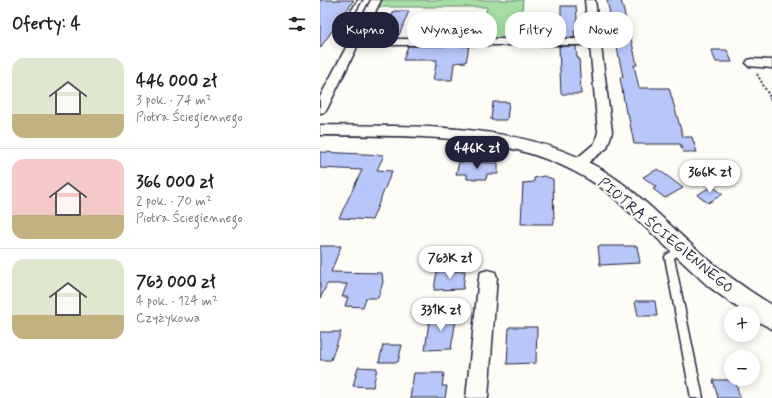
<!DOCTYPE html>
<html lang="pl">
<meta charset="utf-8">
<style>
body{margin:0;font-family:Mynerve,sans-serif;background:#f6f6f6;color:#202124;height:100vh;display:flex;flex-direction:column;font-size:15px;white-space:nowrap}
*{box-sizing:border-box;margin:0}
p{font-size:13px;color:#757577}
.icon{flex:none;width:22px;height:22px;fill:none;stroke:currentColor;stroke-width:2;stroke-linecap:round;stroke-linejoin:round}
.map{position:relative;flex:1;overflow:hidden}
.drawer{display:flex;flex-direction:column;background:#fff;width:320px}
.drawer>*{flex:none}
.hud{position:absolute;left:12px;top:12px;width:380px;height:36px;display:flex;gap:8px}
.tools{position:absolute;left:404px;top:306px;display:grid;gap:8px}
.tools a{display:grid;place-items:center;width:36px;height:36px;border-radius:50%;background:#fff;box-shadow:0 2px 10px #0003;font-size:20px}
.price{position:absolute;translate:-50% -34px;padding:0 9px;border-radius:14px;background:#fff;color:#222;font-size:13px;line-height:26px;filter:drop-shadow(0 1px 2px #0008)}
.price::after{content:'';position:absolute;left:50%;top:24px;width:12px;height:9px;margin-left:-6px;background:inherit;clip-path:polygon(0 0,100% 0,50% 100%)}
.price.current{background:#22223b;color:#fff}
ul{padding:0;list-style:none}
li{display:flex;align-items:center;gap:12px;height:100px;padding:0 12px}
li+li{border-top:1px solid #e0e0e0}
li span{display:grid;place-items:center;flex:none;width:112px;height:80px;border-radius:12px;color:#555}
li>.icon{margin-inline-start:auto}
span .icon{width:48px;height:48px;fill:#fffc;stroke-width:1}
li b{font-size:17px}
h2{display:flex;justify-content:space-between;align-items:center;height:48px;padding:0 12px;font-size:17px}
.chip{padding:0 14px;border-radius:16px;background:#fff;box-shadow:0 2px 10px #0003;font-size:14px;line-height:36px}
.chip.current{background:#22223b;color:#fff}
main{display:flex;flex:1;min-height:0}
.map>svg:first-child{display:block}
.green{fill:#a5dfa4;stroke:#648070}
.building{fill:#b9c7f8;stroke:#22223b}
.lines{fill:none;stroke-linecap:round;stroke-linejoin:round}
.service-casing{stroke:#22223b;stroke-width:3}
.minor-casing{stroke:#22223b;stroke-width:3}
.tertiary-casing{stroke:#22223b;stroke-width:3}
.path-far1{stroke:#22223b;stroke-width:2;stroke-dasharray:2 2;stroke-linecap:butt}
.path{stroke:#22223b;stroke-width:2.5;stroke-dasharray:3 3;stroke-linecap:butt}
.service{fill:#fdfcf7;fill-rule:evenodd}
.minor{fill:#fdfcf7;fill-rule:evenodd}
.tertiary{fill:#fdfcf7;fill-rule:evenodd}
.labels{text-anchor:middle;stroke-width:4;stroke-linejoin:round;paint-order:stroke}
.street-label{font-size:15px;fill:#22223b;stroke:#fdfcf7}
</style>
<main>
<section class="drawer">
<h2>Oferty: 4<svg class="icon" aria-label="filters" viewBox="0 0 24 24"><path d="M4 7h16M4 17h16"/><circle cx="9" cy="7" r="2"/><circle cx="15" cy="17" r="2"/></svg></h2>
<ul>
<li><span style="background:linear-gradient(#dfe7d0 70%,#c2b280 0)"><svg class="icon" aria-label="home" viewBox="0 0 24 24"><path d="M3 11l9-7 9 7M6 9v11h12V9"/></svg></span><div><b>446 000 zł</b><p>3 pok. · 74 m²</p><p>Piotra Ściegiennego</p></div></li>
<li><span style="background:linear-gradient(#f6c9c9 70%,#c2b280 0)"><svg class="icon" aria-label="home" viewBox="0 0 24 24"><path d="M3 11l9-7 9 7M6 9v11h12V9"/></svg></span><div><b>366 000 zł</b><p>2 pok. · 70 m²</p><p>Piotra Ściegiennego</p></div></li>
<li><span style="background:linear-gradient(#dfe7d0 70%,#c2b280 0)"><svg class="icon" aria-label="home" viewBox="0 0 24 24"><path d="M3 11l9-7 9 7M6 9v11h12V9"/></svg></span><div><b>763 000 zł</b><p>4 pok. · 124 m²</p><p>Czyżykowa</p></div></li>
</ul>
</section>
<div class="map">
<svg width="452" height="398" viewBox="0 0 452 398">
<rect width="100%" height="100%" fill="#fdfcf7"/>
<filter id="ink" filterUnits="userSpaceOnUse"><feTurbulence type="fractalNoise" baseFrequency=".025" numOctaves="2"/><feDisplacementMap in="SourceGraphic" scale="8" xChannelSelector="R" yChannelSelector="G"/><feConvolveMatrix kernelMatrix="1 2 1 2 8 2 1 2 1" color-interpolation-filters="sRGB"/></filter>
<g filter="url(#ink)">
<!-- green -->
<path class="green" d="M62 0H203L200 39H161L167 7H59Z"/>
<!-- building -->
<path class="building" d="M0 0H34L0 48Z
M287 0H301L313 47 317 65H314L319 88H349L363 137H372L377 152H363L360 144H314L308 113H306L300 77H303Z
M241 6H256L258 31H254L255 38H238L239 23H241Z
M74 11H89L79 35H63Z
M133 22H150L149 25H154L151 38H91L96 24 133 25Z
M88 46H149L146 62 134 63 132 80H113L117 60H83Z
M239 46H256L257 58H259L261 94H241Z
M391 50H407L412 62H396Z
M173 102H189L187 120H171Z
M0 152 64 155 57 170 72 171 52 220 19 218 42 170 0 168Z
M139 162 178 163V174H167L166 179H147V174H136Z
M338 169 363 188 345 198 333 189 336 187 323 177Z
M224 176 233 179 234 224H201L203 183 214 182V178Z
M392 186 403 194 388 203 377 195Z
M0 246H21L11 272 62 273 63 282 58 298H46L43 307 25 306 28 297H22L27 284H7L0 299Z
M278 246H317L320 263 280 265Z
M117 271H145L143 289 114 290Z
M315 301H335L337 316H318Z
M110 314H137L131 349 105 350Z
M189 327H217L216 363 187 364Z
M0 332H21L11 360H0Z
M63 345H82L78 362H59Z
M38 367 57 368 53 387 33 386Z
M94 373H124L122 386H127L125 398H90Z
M393 380H415L420 398H398Z"/>
<g class="lines">
<defs>
<path id="service" d="M38 0H42L21 36H17L16 35Z
M361 246 364 247 365 249 364 251 354 258 383 398H371L345 257 346 255Z"/>
<path id="minor" d="M51 0H61L42 39H269L265 0H275L292 132 287 148 262 167 257 169 252 167 250 164 275 143 278 132 270 45H38L7 109 5 112 0 113V97Z
M432 59 452 60V68L428 66 426 63 428 60Z
M168 270 175 272 177 277 168 398H146L159 277 161 272Z"/>
<path id="tertiary" d="M0 125C96 127 208 120 292 176 322 196 347 223 374 247 398 269 424 288 452 305V329L433 319V313H425L388 286 290 194C207 130 99 137 0 135Z"/>
</defs>
<!-- service casing -->
<use href="#service" class="service-casing"/>
<!-- minor casing -->
<use href="#minor" class="minor-casing"/>
<!-- tertiary casing -->
<use href="#tertiary" class="tertiary-casing"/>
<!-- path-far1 -->
<path class="path-far1" d="M437 74 451 99"/>
<!-- path -->
<path class="path" d="M450 98 452 102"/>
<!-- service -->
<use href="#service" class="service"/>
<!-- minor -->
<use href="#minor" class="minor"/>
<!-- tertiary -->
<use href="#tertiary" class="tertiary"/>
</g>
</g>
<g class="labels">
<!-- street labels -->
<g class="street-label">
<text transform="translate(346 235) rotate(40)" y="5">PIOTRA ŚCIEGIENNEGO</text>
</g>
</g>
</svg>
<div class="tools">
<a>+</a>
<a>−</a>
</div>
<b class="price current" style="left:157px;top:170px">446K zł</b>
<b class="price" style="left:390px;top:194px">366K zł</b>
<b class="price" style="left:130px;top:280px">763K zł</b>
<b class="price" style="left:121px;top:332px">331K zł</b>
<div class="hud">
<a class="chip current">Kupno</a>
<a class="chip">Wynajem</a>
<a class="chip">Filtry</a>
<a class="chip">Nowe</a>
</div>
</div>
</main>
